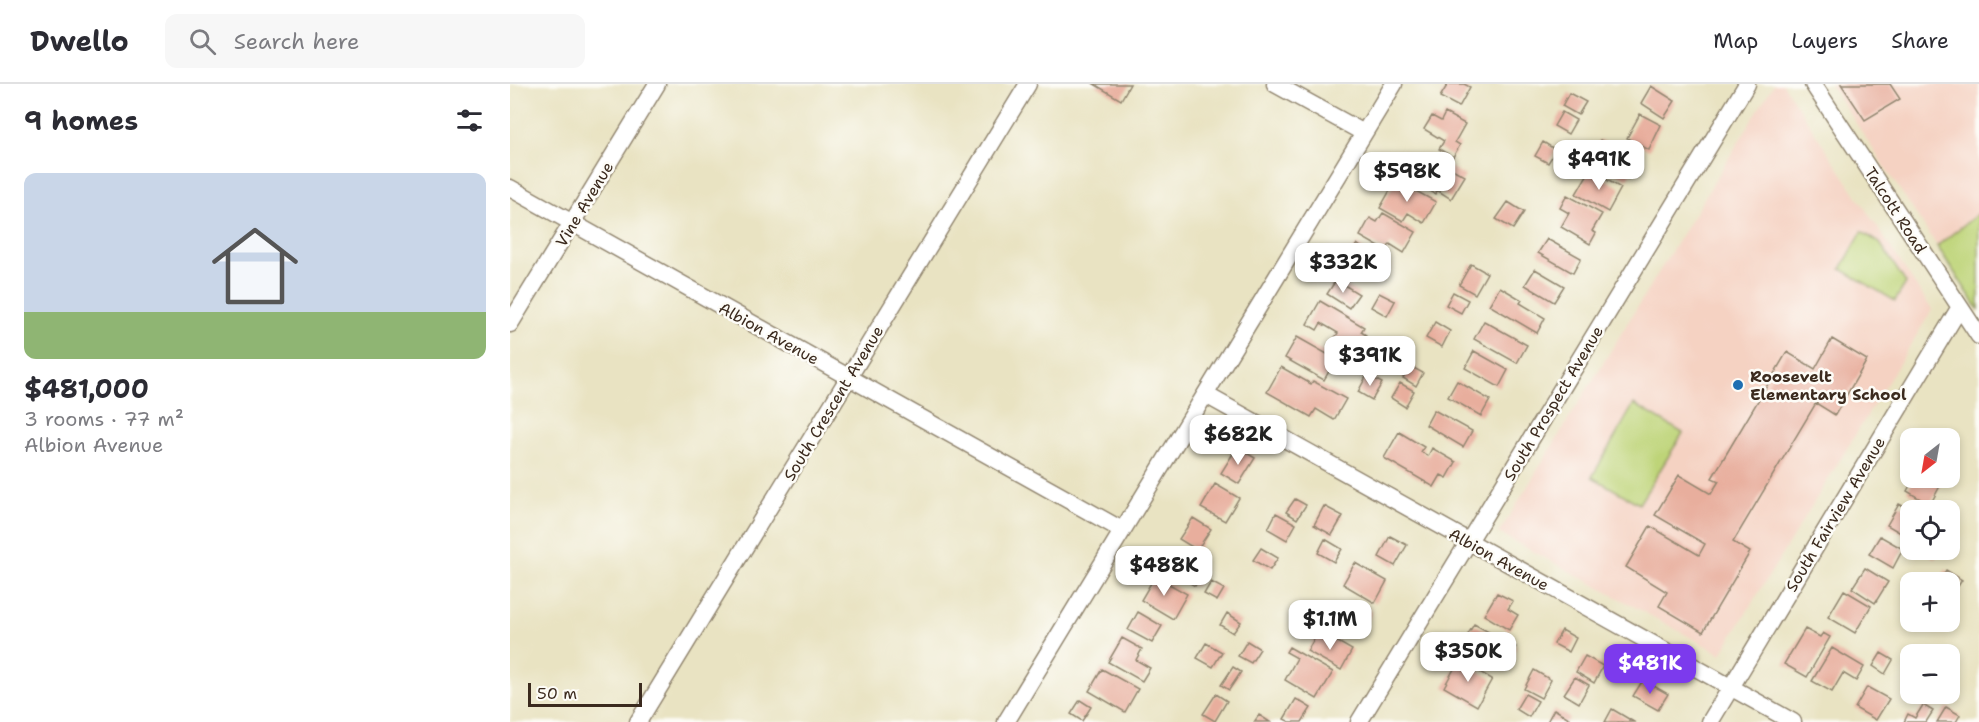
<!DOCTYPE html>
<meta charset="utf-8">
<style>
body{margin:0;font-family:"Shantell Sans",sans-serif;background:#f7f7f7;color:#2b2b33;height:100vh;display:flex;flex-direction:column;font-size:22px;white-space:nowrap}
*{box-sizing:border-box;margin:0}
p{font-size:20px;color:#7c7c81}
.icon{flex:none;width:33px;height:33px;fill:none;stroke:currentColor;stroke-width:2;stroke-linecap:round;stroke-linejoin:round}
.map{position:relative;flex:1;overflow:hidden}
.details{display:flex;flex-direction:column;background:#fff;width:510px}
.details>*{flex:none}
.needle{width:39px;rotate:211deg}
.buttons{position:absolute;left:1390px;top:344px;display:grid;gap:12px}
.buttons a{display:grid;place-items:center;width:60px;height:60px;border-radius:12px;background:#fff;box-shadow:0 3px 9px #0003;font-size:30px}
.scale{position:absolute;left:18px;bottom:15px;width:114px;box-sizing:border-box;padding-left:6px;border:3px solid #3b2a1e;border-top:0;font-size:16px;line-height:21px;white-space:nowrap;color:#3b2a1e;-webkit-text-stroke:4px #fdfcf7;paint-order:stroke}
.price{position:absolute;translate:-50% -51px;padding:0 14px;border-radius:12px;background:#fff;color:#222;font-size:20px;line-height:39px;filter:drop-shadow(0 2px 3px #0008)}
.price::after{content:'';position:absolute;left:50%;top:36px;width:18px;height:14px;margin-left:-9px;background:inherit;clip-path:polygon(0 0,100% 0,50% 100%)}
.price.selected{background:#7c3aed;color:#fff}
ul{padding:0;list-style:none}
li{display:grid;align-content:center;gap:12px;height:318px;padding:0 24px}
li+li{border-top:2px solid #e1e1e2}
li span{display:grid;place-items:center;height:186px;border-radius:12px;color:#555}
li>.icon{margin-inline-start:auto}
span .icon{width:108px;height:108px;fill:#fffc;stroke-width:1}
li b{font-size:26px}
h2{display:flex;justify-content:space-between;align-items:center;height:72px;padding:0 24px;font-size:26px}
header{display:flex;align-items:center;gap:36px;box-sizing:border-box;height:84px;padding:0 30px;background:#fff;border-bottom:2px solid #e1e1e2}
header strong{font-size:28px}
nav{display:flex;gap:33px;margin-inline-start:auto;font-size:21px}
.search{width:420px;height:54px;background:#f7f7f7;display:flex;align-items:center;gap:15px;box-sizing:border-box;padding:0 21px;border-radius:12px;color:#7c7c81;font-size:22px}
main{display:flex;flex:1;min-height:0}
.map>svg:first-child{display:block}
.built{fill:#f5d2c2}
.green{fill:#bed478;stroke:#7c7f4b;stroke-width:1.5}
.building{fill:#e8ae9d}
.lines{fill:none;stroke-linecap:round;stroke-linejoin:round}
.minor-casing{stroke:#928670;stroke-width:19}
.minor{stroke:#fff;stroke-width:16}
.poi-dot{fill:#1f6fb2;stroke:#fdfcf7;stroke-width:2}
.labels{text-anchor:middle;stroke-width:5;stroke-linejoin:round;paint-order:stroke}
.street-label{font-size:16px;fill:#3b2a1e;stroke:#fdfcf7}
.poi-label{font-size:16px;font-weight:bold;fill:#3b2a1e;stroke:#fdfcf7;text-anchor:start}
</style>
<header>
<strong>Dwello</strong>
<div class="search"><svg class="icon" aria-label="search" viewBox="0 0 24 24"><circle cx="10" cy="10" r="6"/><path d="M15 15l6 6"/></svg>Search here</div>
<nav><a>Map</a><a>Layers</a><a>Share</a></nav>
</header>
<main>
<section class="details">
<h2>9 homes<svg class="icon" aria-label="filters" viewBox="0 0 24 24"><path d="M4 7h16M4 17h16"/><circle cx="9" cy="7" r="2"/><circle cx="15" cy="17" r="2"/></svg></h2>
<ul>
<li><span style="background:linear-gradient(#c9d6e8 75%,#8fb573 0)"><svg class="icon" aria-label="home" viewBox="0 0 24 24"><path d="M3 11l9-7 9 7M6 9v11h12V9"/></svg></span><div><b>$481,000</b><p>3 rooms · 77 m²</p><p>Albion Avenue</p></div></li>
</ul>
</section>
<div class="map">
<svg width="1469" height="638" viewBox="0 0 1469 638">
<rect width="100%" height="100%" fill="#fdfcf7"/>
<filter id="ink" filterUnits="userSpaceOnUse"><feTurbulence type="fractalNoise" baseFrequency=".0167" numOctaves="2"/><feDisplacementMap in="SourceGraphic" scale="12" xChannelSelector="R" yChannelSelector="G"/><feConvolveMatrix kernelMatrix="1 2 1 2 8 2 1 2 1" color-interpolation-filters="sRGB"/></filter>
<filter id="wash" filterUnits="userSpaceOnUse"><feTurbulence type="fractalNoise" baseFrequency=".008" numOctaves="4" result="noise"/><feDisplacementMap in="SourceGraphic" scale="24" xChannelSelector="R" yChannelSelector="G"/><feGaussianBlur stdDeviation="1.35" result="paint"/><feColorMatrix in="noise" values="0 0 0 0 0 0 0 0 0 0 0 0 0 0 0 0 0 1.4 0 .05"/><feComposite in="paint" operator="in"/></filter>
<g filter="url(#wash)">
<rect width="100%" height="100%" fill="#e9e3c2"/>
<!-- built -->
<path class="built" d="M1264 0H1273L1422 226 1211 570 989 449Z
M1320 0H1469V129L1427 162Z"/>
<!-- green -->
<path class="green" d="M1469 129V226L1427 162Z
M1352 148 1370 159 1396 199 1385 217 1331 185Z
M1124 320 1173 349 1129 420 1082 393Z"/>
<g id="blocks">
<!-- building -->
<path class="building" d="M584 0H620L611 16Z
M938 0H954L960 3 949 23 930 13Z
M1331 0H1380L1390 15 1355 36Z
M1141 2 1165 17 1154 34 1131 19Z
M1059 9 1076 18 1068 31 1052 22Z
M1052 28 1066 36 1058 50 1044 42Z
M935 29 955 40 945 58 950 61 943 73 929 65 934 57 914 45 922 32 931 37Z
M1130 30 1151 41 1139 66 1117 54Z
M1090 56 1128 77 1118 95 1079 74Z
M1033 58 1046 66 1038 79 1025 72Z
M896 75 922 91 930 78 955 92 941 115 927 106 925 110 889 88Z
M1080 86 1111 104 1098 128 1066 110Z
M886 96 926 118 914 139 898 129 893 137 870 124Z
M1057 111 1092 130 1082 147 1086 149 1080 160 1051 143 1059 129 1050 124Z
M998 118 1014 128 1003 145 986 135Z
M873 129 906 148 894 169 880 160 876 167 850 152 860 134 867 138Z
M1037 155 1071 174 1063 189 1028 169Z
M847 160 856 167 854 170 874 183 869 192 857 185 852 194 833 182Z
M961 180 977 189 965 210 949 201Z
M1025 185 1054 202 1044 218 1015 201Z
M826 196 849 210 839 224 817 210Z
M990 203 1012 216 1010 219 1035 234 1027 249 979 221Z
M943 208 958 216 951 229 936 221Z
M869 209 885 217 877 232 861 223Z
M810 217 854 243 851 248 856 251 845 268 836 263 833 267 821 260 828 249 811 239 807 246 797 240Z
M974 237 1017 261 1007 279 964 255Z
M925 238 940 247 932 263 916 254Z
M787 253 826 275 814 296 775 274Z
M1322 255 1357 276 1325 331 1306 319 1223 458 1240 468 1193 548 1149 522 1157 508 1116 483 1140 442 1189 471 1195 460 1145 431 1169 391 1201 410 1209 397 1202 394 1277 268 1305 285Z
M964 267 998 286 989 303 955 284Z
M900 282 913 289 906 302 893 294Z
M771 283 801 300 803 297 836 315 824 336 806 325 801 333 757 308Z
M857 291 872 299 862 316 848 308Z
M947 297 980 316 971 332 938 313Z
M890 299 904 307 895 323 881 314Z
M924 326 962 347 953 363 916 341Z
M889 348 914 363 911 368 918 372 922 364 946 378 937 394 931 391 924 403 874 374Z
M730 365 745 374 729 400 711 389 724 368 727 369Z
M1405 393 1415 397 1420 393 1431 400 1420 421 1397 407Z
M705 400 729 414 715 437 691 424Z
M785 415 796 421 787 435 776 428Z
M1389 420 1401 426V447L1397 445 1394 451 1377 441Z
M814 422 833 432 822 451 804 441Z
M766 429 786 440 777 456 758 445Z
M683 434 701 445 687 466 669 455Z
M880 452 897 461 885 482 869 473Z
M1370 452 1393 465 1383 484 1359 470Z
M815 455 832 465 824 478 808 469Z
M751 464 768 474 760 486 743 476Z
M1411 465H1430L1425 474Z
M663 466 674 473 677 468 684 473 679 481 693 489 685 502 653 483Z
M845 479 877 497 865 519 833 500Z
M1355 484 1378 498 1365 519 1342 504Z
M1436 486 1452 496 1440 515V498H1429Z
M645 492 677 510 663 535 631 516Z
M701 498 714 505 707 517 694 510Z
M1334 506 1361 522 1345 549 1318 533Z
M987 509 1003 517 998 525 1008 531 999 546 974 531Z
M843 517 862 528 847 552 821 536 828 527 834 531Z
M628 528 652 542 642 559 618 546Z
M717 529 731 538 723 549 710 541Z
M964 540 1006 563 994 584 952 561Z
M1295 545 1310 553 1313 549 1320 553 1297 593 1274 580Z
M1052 546 1066 554 1059 568 1044 560Z
M809 547 842 566 831 586 797 567Z
M612 554 632 565 626 576 640 584 632 597 598 578Z
M737 557 750 565 741 579 728 572Z
M696 559 712 568 703 583 687 574Z
M779 563 823 588 807 615 775 596 787 574 776 568Z
M1322 564 1354 583 1346 597 1333 589 1322 608 1302 597Z
M1371 569 1383 576 1375 590 1363 582Z
M1075 572 1093 582 1084 599 1066 588Z
M949 576 982 595 967 622 934 603Z
M723 583 731 588 719 606 711 601Z
M592 585 628 605 615 628 579 607Z
M1024 586 1041 596 1031 614 1014 605Z
M1065 593 1079 601 1069 619 1054 610Z
M1133 596 1158 610 1148 626 1123 612Z
M1357 603 1379 615 1366 636 1345 624Z
M706 610 717 617 705 637 693 630Z
M1015 610 1028 617 1019 633 1006 625Z
M786 615 801 624 792 638H780L774 635Z
M570 616 581 623 572 637 561 630Z
M1413 621 1423 627 1416 638H1394L1398 630 1405 634Z
M1436 623 1450 631 1446 638H1427Z
M1044 625 1059 634 1057 638H1037Z
M1102 625 1124 638H1095Z
M749 631 760 638H744Z"/>
</g>
</g>
<g filter="url(#ink)">
<use href="#blocks" fill-opacity="0" stroke="#928670" stroke-width="1.5"/>
<g class="lines">
<defs>
<path id="minor" d="M765 0 854 49
M1303 0 1469 252
M0 104 612 446
M0 240 147 0
M696 311 1283 638
M128 638 518 0
M496 638 884 0
M849 638 1237 0
M1200 638 1450 223"/>
</defs>
<!-- minor casing -->
<use href="#minor" class="minor-casing"/>
<!-- minor -->
<use href="#minor" class="minor"/>
</g>
</g>
<!-- markers -->
<circle class="poi-dot" cx="1228" cy="301" r="6"/>
<g class="labels">
<!-- street labels -->
<g class="street-label">
<text transform="translate(74 120) rotate(-59)" y="6">Vine Avenue</text>
<text transform="translate(1386 126) rotate(57)" y="6">Talcott Road</text>
<text transform="translate(259 249) rotate(29)" y="6">Albion Avenue</text>
<text transform="translate(323 319) rotate(-59)" y="6">South Crescent Avenue</text>
<text transform="translate(1043 319) rotate(-59)" y="6">South Prospect Avenue</text>
<text transform="translate(1325 430) rotate(-59)" y="6">South Fairview Avenue</text>
<text transform="translate(989 475) rotate(29)" y="6">Albion Avenue</text>
</g>
<!-- poi labels -->
<g class="poi-label">
<text x="1240" y="298">Roosevelt<tspan x="1240" dy="18">Elementary School</tspan></text>
</g>
</g>
</svg>
<div class="buttons">
<a><svg class="needle" viewBox="-14 -14 28 28"><path d="M0-13l5 13h-10z" fill="#e53935"/><path d="M0 13l5-13h-10z" fill="#7c7c81"/></svg></a>
<a><svg class="icon" aria-label="locate" viewBox="0 0 24 24"><circle cx="12" cy="12" r="6"/><path d="M12 2v4M12 18v4M2 12h4M18 12h4"/></svg></a>
<a>+</a>
<a>−</a>
</div>
<div class="scale">50 m</div>
<b class="price" style="left:1089px;top:107px">$491K</b>
<b class="price" style="left:897px;top:119px">$598K</b>
<b class="price" style="left:833px;top:210px">$332K</b>
<b class="price" style="left:860px;top:303px">$391K</b>
<b class="price" style="left:728px;top:382px">$682K</b>
<b class="price" style="left:654px;top:513px">$488K</b>
<b class="price" style="left:820px;top:567px">$1.1M</b>
<b class="price" style="left:958px;top:599px">$350K</b>
<b class="price selected" style="left:1140px;top:611px">$481K</b>
</div>
</main>
